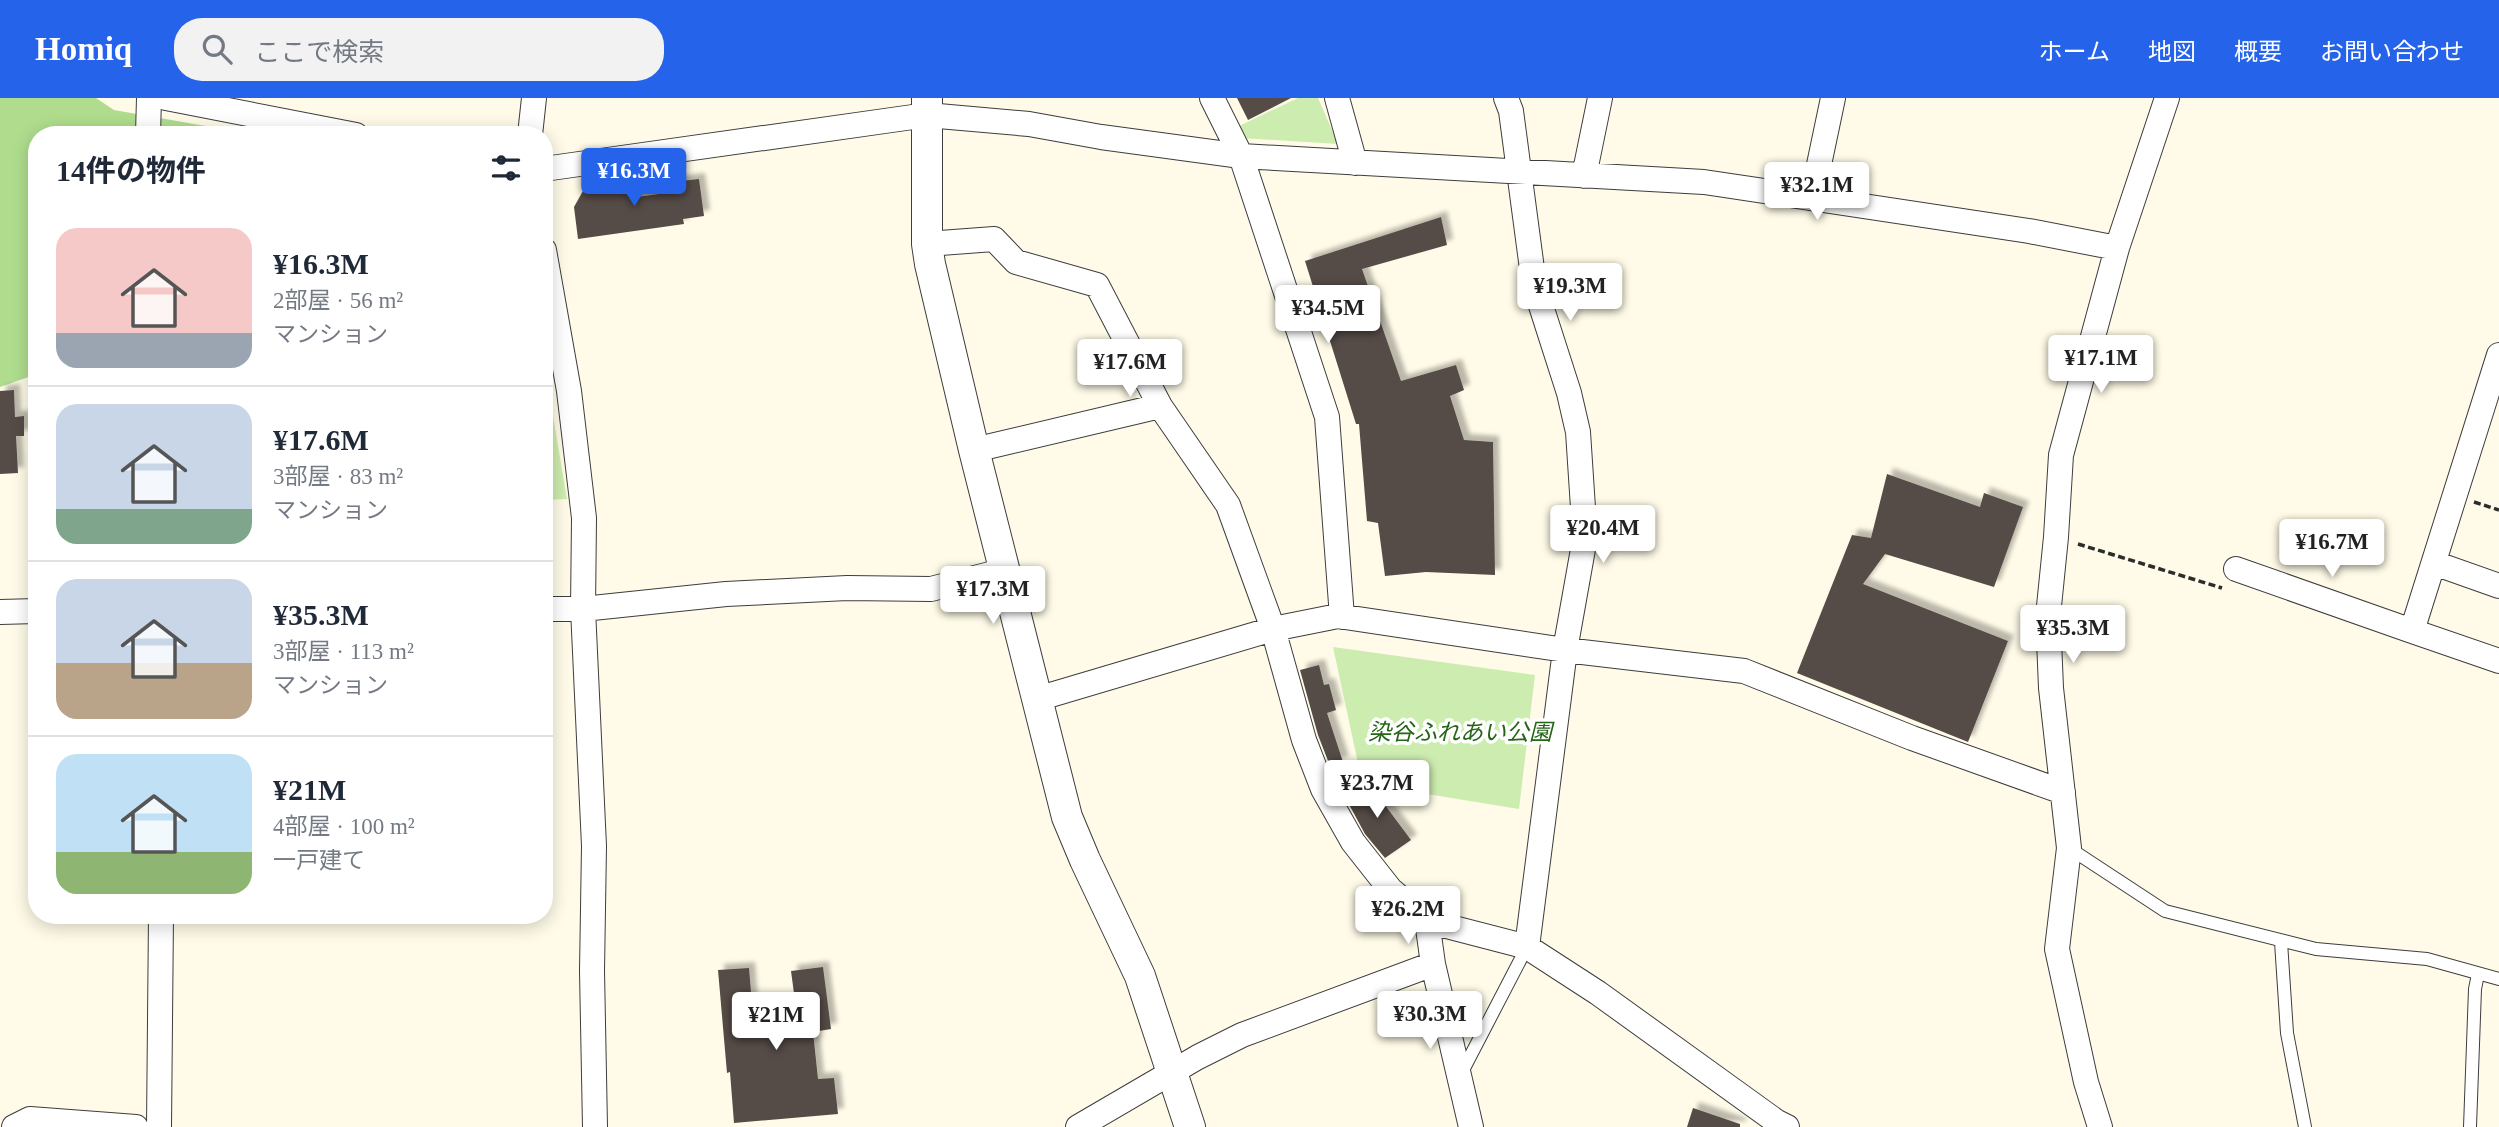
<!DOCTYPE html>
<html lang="ja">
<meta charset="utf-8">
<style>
body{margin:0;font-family:"Times New Roman","Noto Sans JP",serif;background:#f2f2f3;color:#1f2937;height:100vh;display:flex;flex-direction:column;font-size:26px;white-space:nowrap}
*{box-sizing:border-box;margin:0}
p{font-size:23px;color:#747a83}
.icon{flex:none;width:38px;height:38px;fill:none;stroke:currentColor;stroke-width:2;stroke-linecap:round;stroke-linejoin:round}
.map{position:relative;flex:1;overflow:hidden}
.sheet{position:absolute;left:28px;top:28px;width:525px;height:798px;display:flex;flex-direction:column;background:#fff;border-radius:28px;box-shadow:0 4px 18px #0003}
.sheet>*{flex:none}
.price{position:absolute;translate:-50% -60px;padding:0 16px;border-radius:7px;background:#fff;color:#222;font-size:23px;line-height:46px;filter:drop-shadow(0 2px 4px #0008)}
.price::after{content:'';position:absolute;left:50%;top:42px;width:21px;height:16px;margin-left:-10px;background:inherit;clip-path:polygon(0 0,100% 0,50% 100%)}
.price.selected{background:#2563eb;color:#fff}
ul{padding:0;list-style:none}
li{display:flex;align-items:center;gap:21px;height:175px;padding:0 28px}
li+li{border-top:2px solid #e0e1e3}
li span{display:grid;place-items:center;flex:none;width:196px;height:140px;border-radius:21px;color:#555}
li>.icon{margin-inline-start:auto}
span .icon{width:84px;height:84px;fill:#fffc;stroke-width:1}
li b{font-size:30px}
h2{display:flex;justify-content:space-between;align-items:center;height:84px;padding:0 28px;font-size:30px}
header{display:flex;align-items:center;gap:42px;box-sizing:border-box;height:98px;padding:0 35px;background:#2563eb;color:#fff}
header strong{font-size:33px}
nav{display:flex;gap:38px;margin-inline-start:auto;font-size:24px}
.search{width:490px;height:63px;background:#f2f2f3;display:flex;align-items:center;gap:18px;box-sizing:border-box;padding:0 24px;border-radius:28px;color:#747a83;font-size:26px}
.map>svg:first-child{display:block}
.green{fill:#cdecaf}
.forest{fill:#afdd8d}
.building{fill:#544c46;filter:url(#shadow)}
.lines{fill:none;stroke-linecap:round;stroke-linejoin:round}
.service-casing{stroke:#3d3d3d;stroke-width:14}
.minor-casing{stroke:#3d3d3d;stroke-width:26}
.tertiary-casing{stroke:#3d3d3d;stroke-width:32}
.path{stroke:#2c2c2c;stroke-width:3.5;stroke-dasharray:7 3.5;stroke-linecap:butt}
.service{stroke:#fff;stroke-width:12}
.minor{stroke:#fff;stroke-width:24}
.tertiary{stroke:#fff;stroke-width:30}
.labels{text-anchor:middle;stroke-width:7;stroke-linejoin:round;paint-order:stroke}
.park-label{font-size:23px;font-style:italic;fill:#266517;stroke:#fff}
</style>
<header>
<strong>Homiq</strong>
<div class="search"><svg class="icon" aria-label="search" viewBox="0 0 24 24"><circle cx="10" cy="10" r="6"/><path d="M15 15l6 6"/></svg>ここで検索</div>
<nav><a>ホーム</a><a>地図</a><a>概要</a><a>お問い合わせ</a></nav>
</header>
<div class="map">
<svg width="2499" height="1029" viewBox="0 0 2499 1029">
<defs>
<filter id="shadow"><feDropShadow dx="6" dy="-6" stdDeviation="2" flood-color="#0004"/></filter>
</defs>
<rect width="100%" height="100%" fill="#fffbe8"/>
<!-- green -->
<path class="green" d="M1298 0H1318L1338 46 1242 40 1237 29Z
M544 265 567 401 544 402Z
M1333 549 1535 577 1519 711 1378 688 1358 665Z"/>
<!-- forest -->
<path class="forest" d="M0 0H96L114 12 258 37H37V276L0 289Z"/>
<!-- building -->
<path class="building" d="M1237 0H1291L1248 22Z
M699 81 704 118 683 121 684 126 578 141 574 109 588 84 615 82 637 99 673 94 672 84Z
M1441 119 1447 147 1362 171 1401 283 1456 267 1464 292 1450 298 1464 342 1493 344 1495 477 1426 474 1385 478 1378 425 1367 423 1359 326H1356L1305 163Z
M14 292 15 319 24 318V338H16L18 375 0 376V293Z
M1887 376 1980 409 1984 395 2023 409 1994 489 1885 456 1863 486 2008 543 1968 644 1797 575 1852 437 1871 440Z
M1319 567 1324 587 1329 586 1336 612 1327 615 1343 664 1330 668 1318 637 1300 572Z
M1367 683 1411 742 1385 760 1365 736 1345 699Z
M823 869 831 931 813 934 818 981 834 980 838 1016 734 1025 730 974 727 975 718 872 749 870 754 929 798 925 791 873Z
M1693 1010 1740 1026V1029H1687Z"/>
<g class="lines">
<defs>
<path id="service" d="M2069 750 2165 813 2316 851 2427 861 2499 881
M2281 844 2287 935 2305 1029
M1461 976 1527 849
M2470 1029 2475 891 2478 876"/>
<path id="minor" d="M166 0 356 37
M1212 0 1241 58 1327 319 1342 519
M1337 0 1355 65
M1506 0 1511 13 1534 186 1569 295 1578 334 1585 440 1565 552 1527 849
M148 37 149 0
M530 37 534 0
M544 71 927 17 1029 26 1101 39 1241 58 1704 84 2029 133 2117 150
M1584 78 1600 0
M1812 100 1833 0
M927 146 994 141 1016 164 1097 187 1160 308 1228 407 1273 531 1304 642 1323 691 1353 744 1390 791 1427 823 1527 849 1598 895 1777 1024 1787 1029
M544 152 569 293 584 420 583 511 594 748 592 873 595 1029
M2499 257 2412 533 2499 563
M974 352 1160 308
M2434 465 2499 488
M2236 471 2412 533
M544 511H583L726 496 847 490 931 491 1006 472
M0 514 37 513
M1037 601 1273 531 1338 518 1565 552 1744 573 1912 640 2063 694
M1427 823 1433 866 1471 1029
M14 1029 30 1021 136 1029
M159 1029 161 817
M1078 1029 1198 959 1242 937 1433 866
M2100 1029 2086 984 2057 851 2069 750 2051 590 2048 518 2056 439 2061 357 2117 150 2167 0"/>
<path id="tertiary" d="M927 0V146L930 166 974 352 1067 719 1085 762 1140 878 1190 1029"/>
</defs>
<!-- service casing -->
<use href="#service" class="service-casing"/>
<!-- minor casing -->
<use href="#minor" class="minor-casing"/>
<!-- tertiary casing -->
<use href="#tertiary" class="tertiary-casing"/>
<!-- path -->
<path class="path" d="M2474 404 2499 412
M2078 446 2222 490"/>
<!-- service -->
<use href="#service" class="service"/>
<!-- minor -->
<use href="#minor" class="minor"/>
<!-- tertiary -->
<use href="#tertiary" class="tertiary"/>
</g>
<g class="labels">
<!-- park labels -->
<g class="park-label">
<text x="1460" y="642">染谷ふれあい公園</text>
</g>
</g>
</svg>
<b class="price selected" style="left:634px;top:110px">¥16.3M</b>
<b class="price" style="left:1817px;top:124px">¥32.1M</b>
<b class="price" style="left:1570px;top:225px">¥19.3M</b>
<b class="price" style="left:1328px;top:247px">¥34.5M</b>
<b class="price" style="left:2101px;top:297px">¥17.1M</b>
<b class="price" style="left:1130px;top:301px">¥17.6M</b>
<b class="price" style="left:1603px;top:467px">¥20.4M</b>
<b class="price" style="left:2332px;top:481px">¥16.7M</b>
<b class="price" style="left:993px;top:528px">¥17.3M</b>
<b class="price" style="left:2073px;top:567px">¥35.3M</b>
<b class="price" style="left:1377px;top:722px">¥23.7M</b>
<b class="price" style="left:1408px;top:848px">¥26.2M</b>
<b class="price" style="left:1430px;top:953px">¥30.3M</b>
<b class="price" style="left:776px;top:954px">¥21M</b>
<section class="sheet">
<h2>14件の物件<svg class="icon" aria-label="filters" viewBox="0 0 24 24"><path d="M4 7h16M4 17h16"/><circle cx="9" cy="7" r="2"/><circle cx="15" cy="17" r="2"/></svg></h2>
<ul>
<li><span style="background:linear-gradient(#f6c9c9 75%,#9aa5b1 0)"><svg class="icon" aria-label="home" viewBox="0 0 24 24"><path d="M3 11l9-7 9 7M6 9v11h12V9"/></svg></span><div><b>¥16.3M</b><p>2部屋 · 56 m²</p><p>マンション</p></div></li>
<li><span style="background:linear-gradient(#c9d6e8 75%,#7fa58c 0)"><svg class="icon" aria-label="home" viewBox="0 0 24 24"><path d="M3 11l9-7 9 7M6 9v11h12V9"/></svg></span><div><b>¥17.6M</b><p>3部屋 · 83 m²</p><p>マンション</p></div></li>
<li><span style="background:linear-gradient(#c9d6e8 60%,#b9a48a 0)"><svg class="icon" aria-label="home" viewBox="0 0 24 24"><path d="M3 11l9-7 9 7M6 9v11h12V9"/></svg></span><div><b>¥35.3M</b><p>3部屋 · 113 m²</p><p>マンション</p></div></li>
<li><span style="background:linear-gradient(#bfe0f5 70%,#8fb573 0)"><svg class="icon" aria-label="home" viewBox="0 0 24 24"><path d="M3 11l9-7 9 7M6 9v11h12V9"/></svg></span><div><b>¥21M</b><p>4部屋 · 100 m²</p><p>一戸建て</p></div></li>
</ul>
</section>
</div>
